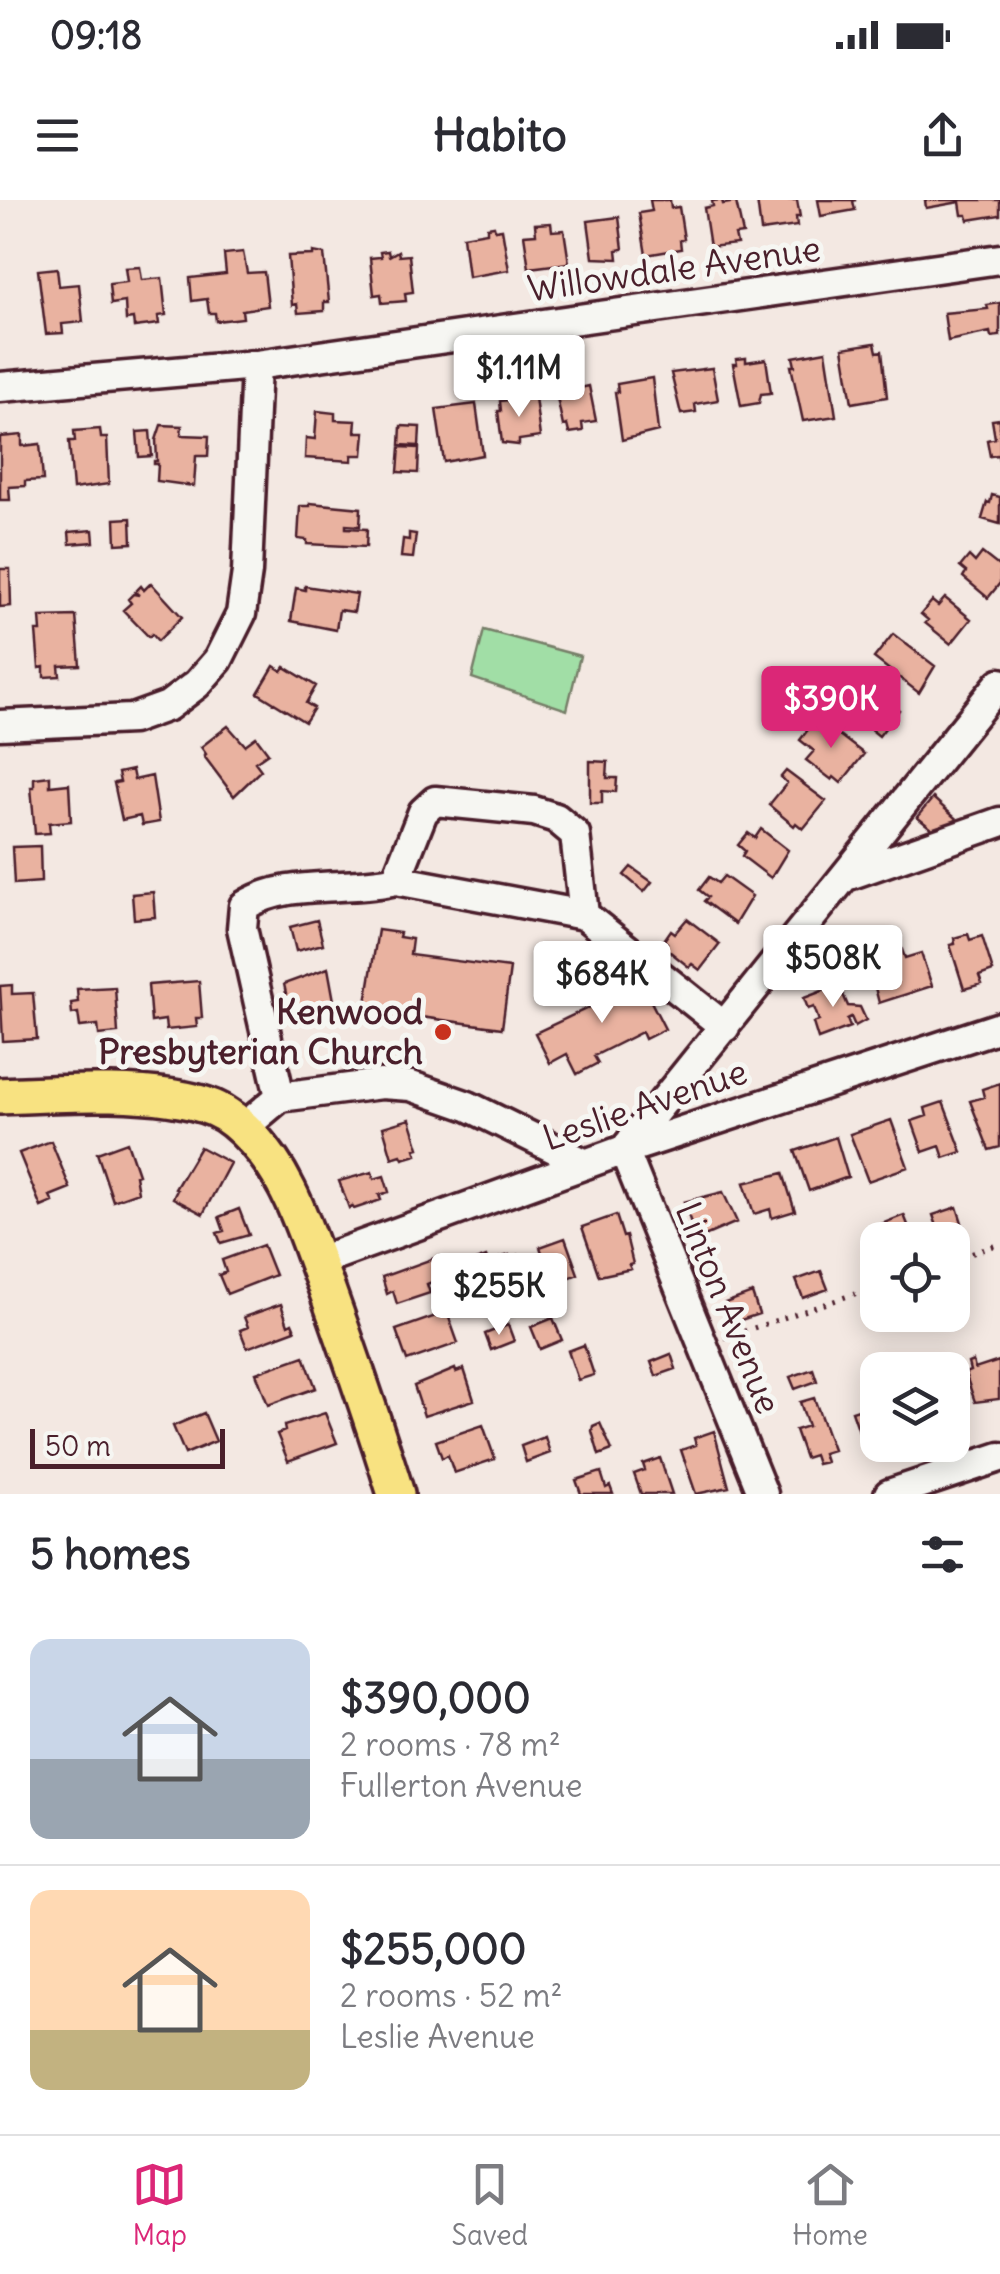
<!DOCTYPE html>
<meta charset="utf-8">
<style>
body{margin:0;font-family:Delius,sans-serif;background:#f7f7f7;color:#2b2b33;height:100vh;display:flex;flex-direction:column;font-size:38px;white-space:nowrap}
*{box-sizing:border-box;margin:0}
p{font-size:32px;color:#7c7c81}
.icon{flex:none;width:55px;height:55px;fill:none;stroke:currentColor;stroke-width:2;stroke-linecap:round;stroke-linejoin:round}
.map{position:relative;height:1294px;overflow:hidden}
.drawer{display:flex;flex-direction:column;background:#fff;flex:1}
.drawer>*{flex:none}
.controls{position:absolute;left:860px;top:1022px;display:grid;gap:20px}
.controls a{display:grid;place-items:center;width:110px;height:110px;border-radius:20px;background:#fff;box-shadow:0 5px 25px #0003;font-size:50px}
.scale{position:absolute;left:30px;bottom:25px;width:195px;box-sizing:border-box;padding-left:10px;border:5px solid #4a1f2b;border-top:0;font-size:28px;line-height:35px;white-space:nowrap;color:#4a1f2b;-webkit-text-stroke:8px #f6f6f2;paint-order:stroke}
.price{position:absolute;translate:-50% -85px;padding:0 22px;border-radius:10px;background:#fff;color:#222;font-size:32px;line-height:65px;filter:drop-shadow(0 2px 5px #0008)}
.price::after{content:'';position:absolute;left:50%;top:60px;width:30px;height:22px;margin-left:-15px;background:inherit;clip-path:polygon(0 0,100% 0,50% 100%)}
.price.on{background:#db2777;color:#fff}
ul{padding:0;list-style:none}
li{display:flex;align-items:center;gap:30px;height:250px;padding:0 30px}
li+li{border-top:2px solid #e1e1e2}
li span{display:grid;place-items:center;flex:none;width:280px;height:200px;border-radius:20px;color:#555}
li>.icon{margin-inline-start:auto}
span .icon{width:120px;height:120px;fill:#fffc;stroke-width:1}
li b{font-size:42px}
h2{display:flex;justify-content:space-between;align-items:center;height:120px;padding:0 30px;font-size:42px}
.status{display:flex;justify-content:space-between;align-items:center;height:70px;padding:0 50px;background:#fff;direction:ltr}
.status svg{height:28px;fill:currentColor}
header{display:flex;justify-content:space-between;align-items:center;height:130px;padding:0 30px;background:#fff;font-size:45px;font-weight:700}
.tab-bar{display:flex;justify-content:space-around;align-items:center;height:140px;border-top:2px solid #e1e1e2;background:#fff;font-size:28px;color:#7c7c81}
.tab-bar a{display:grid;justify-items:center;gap:5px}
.tab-bar .on{color:#db2777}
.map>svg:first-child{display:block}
.green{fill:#a1dea6;stroke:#767e68;stroke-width:2.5}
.building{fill:#e9b2a0;stroke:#4a1f2b;stroke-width:2.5}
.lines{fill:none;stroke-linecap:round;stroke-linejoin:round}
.minor-casing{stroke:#4a1f2b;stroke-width:35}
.major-casing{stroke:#4a1f2b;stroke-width:42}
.path{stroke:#4a1f2b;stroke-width:5;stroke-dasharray:2.5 8;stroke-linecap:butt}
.minor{stroke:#f6f6f2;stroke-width:28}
.major{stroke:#f8e281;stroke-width:35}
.poi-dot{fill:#c8321e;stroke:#f6f6f2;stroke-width:4}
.labels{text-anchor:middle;stroke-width:10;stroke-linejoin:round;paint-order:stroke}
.street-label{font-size:35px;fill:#4a1f2b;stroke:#f6f6f2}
.poi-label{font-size:35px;font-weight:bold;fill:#4a1f2b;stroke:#f6f6f2;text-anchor:end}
</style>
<div class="status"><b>09:18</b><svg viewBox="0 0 49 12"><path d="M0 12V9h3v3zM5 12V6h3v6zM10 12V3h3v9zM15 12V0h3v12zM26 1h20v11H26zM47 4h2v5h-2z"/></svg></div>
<header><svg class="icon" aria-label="menu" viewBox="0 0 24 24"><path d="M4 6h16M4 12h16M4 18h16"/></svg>Habito<svg class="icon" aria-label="share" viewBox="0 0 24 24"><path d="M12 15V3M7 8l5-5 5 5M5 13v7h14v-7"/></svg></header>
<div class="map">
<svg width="1000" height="1294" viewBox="0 0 1000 1294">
<rect width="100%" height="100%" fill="#f3e8e2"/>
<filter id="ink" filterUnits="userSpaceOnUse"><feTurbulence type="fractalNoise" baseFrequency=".01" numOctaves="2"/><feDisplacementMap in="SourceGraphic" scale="20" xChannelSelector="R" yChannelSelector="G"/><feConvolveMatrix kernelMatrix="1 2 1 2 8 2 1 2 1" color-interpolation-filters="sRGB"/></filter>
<g filter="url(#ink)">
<!-- green -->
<path class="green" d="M484 430 580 456 567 510 472 478Z"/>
<!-- building -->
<path class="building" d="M650 0H670L671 8 679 7 684 39 680 40 681 49 646 55 639 13 652 11Z
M722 0 723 4 736 2 743 34 735 35 737 44 710 47 704 8 713 6 712 1Z
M757 0H797L800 17H796L797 26 761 31Z
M818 0H856L853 1 855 10 821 16Z
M925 0H1000V15L968 20 967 15H962L960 2 926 8Z
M619 17 623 49 617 50 618 59 593 58 588 21Z
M551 23 552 31 564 30 569 63 529 68 524 35 536 34 535 24Z
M494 26 495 30 502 29 509 70 468 77 463 36 487 32V27Z
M388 51 389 56 398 51 399 56 409 55 413 92 405 93 406 101 382 103 381 94 374 95 370 58 381 57 380 52Z
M243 52 247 73 264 72 268 106 242 110 243 118 216 121 215 113H209L207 99 192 101 190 78 226 74 224 54Z
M313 52 324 54 329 102H324V111L298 113 297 104 292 105 288 56 313 55Z
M140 67 142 80 162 78 166 115 158 116 159 124 134 127 133 119 126 120 125 102 111 104 109 84 127 82 125 68Z
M57 68 59 86 79 84 83 122 62 124 63 133 46 134 38 70Z
M1000 103V136L991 137 990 132 948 141 944 113 988 109 987 105Z
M875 143 877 152 882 151 887 197 852 203 843 148Z
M826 151 836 216 803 221 791 166H795L793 157Z
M746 158V162L766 159 771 193 761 194 759 203 741 206 733 164H737L736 159Z
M712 168 718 200 695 204 696 212 681 214 671 173Z
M652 178 658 231 622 240 615 192H618L617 184Z
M570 185 571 190 589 186 596 221 582 223 583 231 569 233 567 225 563 226 555 188Z
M535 197 540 237 519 240V245L502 243 498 211H501L500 201Z
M476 204 483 255 444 262 436 209Z
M317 211 335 213V220L356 221 355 232H365L363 255H352V261L305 258 306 238 315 239Z
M1000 219V259L999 260 998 255 990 256 987 240 995 238 992 220Z
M161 225 182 226 181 235 209 236 208 256H196L194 286 157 281 158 264H154V261H157L156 240Z
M401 226 420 227 419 246 400 245Z
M100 229 101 238H107L109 284 73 289 69 241H75L74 231Z
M150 231 152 256 139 257 137 232Z
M22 235V246L40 244 43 280 25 281V286L9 287 10 300H0V237Z
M400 247 419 248 418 273 398 272Z
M992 295 1000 297V324L982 319 987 302 990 303Z
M310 303 361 308 360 326 346 325V328L367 329 366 347 307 344V340L298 339 300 306H310Z
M131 318 132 343 116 344 115 319Z
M93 330 94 342 70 344 69 332Z
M409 333 416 334 413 358 401 357 403 339 409 340Z
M982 353 1000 367V383L988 398 963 377 966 372 960 367 969 356 975 362Z
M0 369H10L11 406 0 407Z
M151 383 182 417 158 441 152 434 149 437 123 410 131 403 128 399 133 394 139 395 135 392 141 386 144 390Z
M305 386 357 394 354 412 339 410 336 430 291 421 296 388 305 390Z
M945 398 971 419 951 444 925 423 928 420 921 414 932 401 938 406Z
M76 416 80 465 59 466 60 476 44 477V467L39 468 36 431H41L40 417Z
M893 434 935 466 919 493 874 458Z
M274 466 282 471 285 467 316 486 306 503 314 508 305 522 258 493Z
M873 490 899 510 879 536 853 515Z
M817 518 864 554 841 583 834 577 832 580 806 560 814 551 800 540Z
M228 526 245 545 256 537 268 553 255 562 261 570 234 596 204 556 206 554 201 547Z
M590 561 608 562 607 578H617L616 592 602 591V603H590Z
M132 570 134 580 152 576 159 622 142 625 140 616 122 620 114 583 120 582 118 573Z
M786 571 826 601 803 629 796 623 794 626 769 605 787 583 781 577Z
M50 576V586L69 584 71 621 49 623 50 633 35 634 31 587H34V578Z
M933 598 962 624 937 633 917 617Z
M761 629 788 650 771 678 742 656 745 651 738 645 748 633 755 638Z
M40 646 41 682 14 684 12 647Z
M631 667 652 682 644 692 624 675Z
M724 676 752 696 735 724 704 701 708 697 699 690 709 677 718 683Z
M153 692 155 717 134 719 132 694Z
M687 719 720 744 700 770 692 764 689 767 664 747 667 743 664 740 671 730 675 733Z
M317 720 323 744 296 751 290 727Z
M378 730 400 733 399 737 412 739 410 755 510 768 502 828 413 816 411 826 388 823 389 812 365 809Z
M968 734 970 740 982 736 993 771 979 776 982 784 964 789 950 745 955 744 954 738Z
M901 747 905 758 921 753 932 786 879 803 872 776 889 770 883 753Z
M328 768 335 806 301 814 300 809 290 812 284 784Z
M636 772 665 829 645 839 642 832 594 856 598 863 577 874 567 854 550 863 535 833 620 793 615 782Z
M836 778 848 806 860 807 866 820 855 826 851 817 847 819 850 827 818 839 813 823 819 821 814 807 808 809 804 798 825 790 822 783Z
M199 781 202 818H196L197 827 166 830 165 820 151 822 148 785Z
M12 785V794L33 793 37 839 3 841 0 786Z
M115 787 118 833 99 835 98 825 80 827 78 813 72 814 71 803 78 802 77 789Z
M1000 883V947L989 950 970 901 984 897 982 889Z
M943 902 962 952 944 958 940 946 923 952 912 921 927 916 925 908Z
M410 919 419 948 415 949 417 955 403 959 401 955 392 958 383 927Z
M891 920 908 967 868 981 850 934Z
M836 937 848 977 809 991 795 951Z
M51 941 70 988 50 996 53 1002 41 1007 19 953Z
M127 942 138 974 135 975 138 992 113 1001 97 953Z
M200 947 230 963 203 1014 173 998 177 990 175 989Z
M372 972 374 979 384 976 389 992 379 995 381 1000 354 1009 352 1006 349 1008 339 981Z
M783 973 795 1011 772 1018 770 1009 754 1014 744 983Z
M723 992 737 1022 700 1038 695 1036 684 1002Z
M957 1007 965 1032 942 1040 933 1015Z
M239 1009 249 1035 221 1043 217 1033 224 1031 219 1017Z
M616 1015 623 1037 626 1036 633 1064 629 1065 631 1069 599 1076 582 1027Z
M904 1015 914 1040H879L874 1027Z
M565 1038 578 1074 553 1084 540 1047Z
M263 1045 275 1075 227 1094 219 1075 226 1072 222 1060Z
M509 1055 510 1058 518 1055 520 1062 524 1060 533 1088 524 1091 530 1107 513 1113 496 1059Z
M440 1056 447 1076 427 1084 430 1093 397 1104 393 1091 387 1094 382 1077Z
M486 1057 496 1085 469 1095 459 1067Z
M821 1071 828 1089 803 1098 796 1080Z
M752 1093 759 1114 732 1123 725 1103Z
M281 1104 288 1125 292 1123 295 1130 247 1148 240 1130 248 1127 244 1117Z
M447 1112 458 1143 407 1161 396 1130Z
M553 1118 562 1140 540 1149 531 1127Z
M508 1125 514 1141 491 1150 485 1134Z
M584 1145 594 1175 578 1180 568 1151Z
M671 1154 676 1169 656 1176 651 1162Z
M304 1156 316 1188 268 1205 256 1173Z
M973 1161 975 1169 999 1161V1199L975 1202 965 1173 970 1171 968 1163Z
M455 1169 456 1172 464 1169 474 1200 424 1216 414 1186Z
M813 1169 817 1181 795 1189 790 1177Z
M878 1196V1239L876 1235 862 1240 852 1211 874 1204 872 1198Z
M814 1198 833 1250 823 1253 826 1262 817 1264 814 1255 805 1258 795 1230 808 1226 800 1202Z
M204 1213 216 1241 185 1254 173 1226Z
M325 1213 337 1243 288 1261 277 1234 285 1231 284 1226Z
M600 1223 612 1250 599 1255 592 1231 593 1226Z
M483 1225 495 1259 454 1273 448 1255 442 1258 436 1241Z
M714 1231 729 1287 696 1294 681 1250 696 1245 694 1238Z
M545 1237 550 1253 526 1262 521 1246Z
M660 1258 672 1294H641L634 1274 645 1270 643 1264Z
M601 1272 606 1288 610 1286 613 1294H581L576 1280Z"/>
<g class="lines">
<defs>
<path id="minor" d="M0 187 256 165 1000 59
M0 525 132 519 168 506 197 484 218 460 241 414 247 372 256 165
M846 676 1000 622
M396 680 423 612 435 601 534 611 556 618 575 634 584 715
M280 897 242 728 244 706C287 678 347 692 396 680L584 715 725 827
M242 929 280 897 381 884 411 886 468 906 586 964
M625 949 1000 483
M624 950 763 1294
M316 1062 624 950 1000 827
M889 1294 1000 1257"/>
<path id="major" d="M0 896C57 893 161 887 213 908 242 920 271 957 285 985 302 1016 312 1051 325 1084 350 1154 374 1223 396 1294"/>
</defs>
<!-- minor casing -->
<use href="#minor" class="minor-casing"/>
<!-- major casing -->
<use href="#major" class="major-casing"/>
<!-- path -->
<path class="path" d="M952 1060 1000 1044
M724 1138 878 1086"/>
<!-- minor -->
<use href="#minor" class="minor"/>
<!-- major -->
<use href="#major" class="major"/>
</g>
</g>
<!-- markers -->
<circle class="poi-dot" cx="443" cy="832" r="10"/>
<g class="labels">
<!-- street labels -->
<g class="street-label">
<text transform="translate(674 69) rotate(-8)" y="12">Willowdale Avenue</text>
<text transform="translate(645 905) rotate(-19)" y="12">Leslie Avenue</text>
<text transform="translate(728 1108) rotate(68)" y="12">Linton Avenue</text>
</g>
<!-- poi labels -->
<g class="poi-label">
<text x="423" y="824">Kenwood<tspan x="423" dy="40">Presbyterian Church</tspan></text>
</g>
</g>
</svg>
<div class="controls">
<a><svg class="icon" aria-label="locate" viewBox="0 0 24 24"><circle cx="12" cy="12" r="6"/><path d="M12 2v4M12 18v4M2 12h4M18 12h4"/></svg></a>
<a><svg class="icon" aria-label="layers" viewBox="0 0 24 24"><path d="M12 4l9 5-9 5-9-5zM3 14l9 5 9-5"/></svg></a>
</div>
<div class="scale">50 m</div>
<b class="price" style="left:519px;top:220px">$1.11M</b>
<b class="price on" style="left:831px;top:551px">$390K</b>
<b class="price" style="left:833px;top:810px">$508K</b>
<b class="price" style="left:602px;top:826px">$684K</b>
<b class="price" style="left:499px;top:1138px">$255K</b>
</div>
<section class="drawer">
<h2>5 homes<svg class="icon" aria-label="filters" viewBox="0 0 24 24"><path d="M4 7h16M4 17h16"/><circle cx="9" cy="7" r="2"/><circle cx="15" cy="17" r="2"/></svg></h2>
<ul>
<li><span style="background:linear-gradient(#c9d6e8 60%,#9aa5b1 0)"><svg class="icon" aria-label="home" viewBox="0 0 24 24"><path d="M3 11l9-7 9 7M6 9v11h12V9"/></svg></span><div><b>$390,000</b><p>2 rooms · 78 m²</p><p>Fullerton Avenue</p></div></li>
<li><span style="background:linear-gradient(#ffd9b3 70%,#c2b280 0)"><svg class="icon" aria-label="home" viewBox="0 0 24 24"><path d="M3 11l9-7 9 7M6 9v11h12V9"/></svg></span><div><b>$255,000</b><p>2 rooms · 52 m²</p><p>Leslie Avenue</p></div></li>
</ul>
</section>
<nav class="tab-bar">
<a class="on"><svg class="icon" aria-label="map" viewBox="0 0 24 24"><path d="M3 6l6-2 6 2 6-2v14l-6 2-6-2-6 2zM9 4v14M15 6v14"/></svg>Map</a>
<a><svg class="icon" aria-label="saved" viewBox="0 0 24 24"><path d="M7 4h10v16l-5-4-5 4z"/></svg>Saved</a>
<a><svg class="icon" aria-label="home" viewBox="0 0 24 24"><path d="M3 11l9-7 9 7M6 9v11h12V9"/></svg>Home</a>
</nav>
